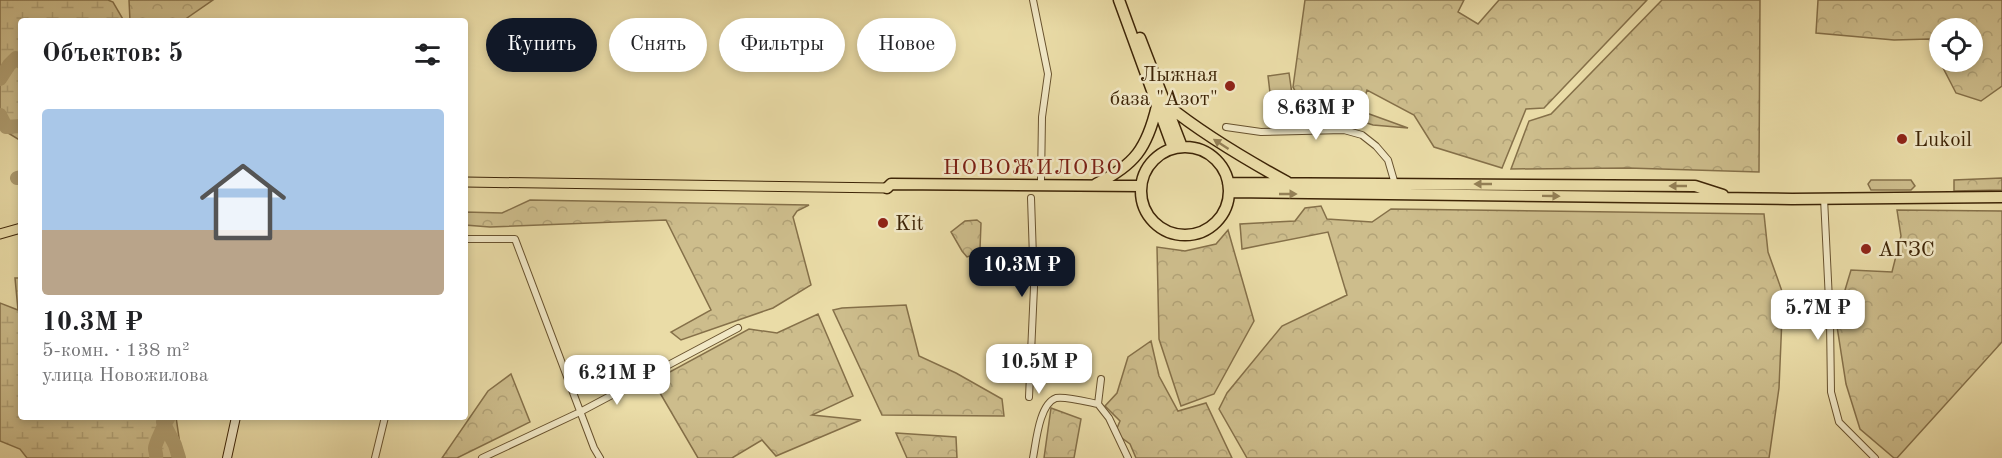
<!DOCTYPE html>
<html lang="ru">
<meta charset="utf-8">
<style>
body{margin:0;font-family:"Old Standard TT",serif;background:#f6f6f6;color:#202124;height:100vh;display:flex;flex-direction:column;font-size:22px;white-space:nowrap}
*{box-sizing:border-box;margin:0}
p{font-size:20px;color:#757577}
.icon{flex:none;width:33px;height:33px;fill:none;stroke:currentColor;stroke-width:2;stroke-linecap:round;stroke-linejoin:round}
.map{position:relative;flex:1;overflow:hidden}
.side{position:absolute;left:18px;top:18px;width:450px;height:402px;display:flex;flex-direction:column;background:#fff;border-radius:6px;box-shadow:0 3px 9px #0003}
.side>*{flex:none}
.hud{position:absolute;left:486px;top:18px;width:570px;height:54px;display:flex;gap:12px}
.fabs{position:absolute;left:1929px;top:18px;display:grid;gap:12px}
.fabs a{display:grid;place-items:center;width:54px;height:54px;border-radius:50%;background:#fff;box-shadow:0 3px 9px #0003;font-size:30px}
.price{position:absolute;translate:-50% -51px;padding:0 14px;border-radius:12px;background:#fff;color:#222;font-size:20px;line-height:39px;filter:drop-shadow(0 2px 3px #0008)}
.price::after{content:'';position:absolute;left:50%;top:36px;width:18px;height:14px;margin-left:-9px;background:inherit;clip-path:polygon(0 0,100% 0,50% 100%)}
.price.current{background:#111827;color:#fff}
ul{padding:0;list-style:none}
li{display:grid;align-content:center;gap:12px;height:318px;padding:0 24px}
li span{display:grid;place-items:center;height:186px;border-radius:6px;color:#555}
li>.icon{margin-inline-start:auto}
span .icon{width:108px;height:108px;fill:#fffc;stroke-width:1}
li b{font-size:26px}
h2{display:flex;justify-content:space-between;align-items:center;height:72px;padding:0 24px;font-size:26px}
.pill{padding:0 21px;border-radius:27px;background:#fff;box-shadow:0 3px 9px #0003;font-size:21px;line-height:54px}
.pill.current{background:#111827;color:#fff}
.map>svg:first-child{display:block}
.grass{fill:#cdbd8c;stroke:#857049;stroke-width:1.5}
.forest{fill:url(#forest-crowns);stroke:#857049;stroke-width:1.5}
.wetland{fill:url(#wetland-marsh);stroke:#857049;stroke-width:1.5}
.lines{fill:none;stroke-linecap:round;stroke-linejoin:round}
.river{stroke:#af9d70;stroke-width:14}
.street-casing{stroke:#68522e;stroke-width:8}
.secondary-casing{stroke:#3d2406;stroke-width:10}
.primary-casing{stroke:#3d2406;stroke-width:11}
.highway-casing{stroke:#3d2406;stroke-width:13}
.street{stroke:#f1e8c6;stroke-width:6}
.secondary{stroke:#f1e8c6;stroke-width:8}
.primary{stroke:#eadca7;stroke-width:9}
.highway{stroke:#eadca7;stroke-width:10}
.oneway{fill:#948056}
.poi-dot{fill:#8f2418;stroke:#f1e8c6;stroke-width:2}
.labels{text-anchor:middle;stroke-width:5;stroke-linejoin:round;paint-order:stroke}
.poi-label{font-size:21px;fill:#3d2406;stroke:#f1e8c6;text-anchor:start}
.neighbourhood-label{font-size:22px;letter-spacing:1.5px;fill:#7a1f14;stroke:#f1e8c6}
</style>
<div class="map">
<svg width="2002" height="458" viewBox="0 0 2002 458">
<defs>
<pattern id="forest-crowns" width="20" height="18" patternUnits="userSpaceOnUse" patternTransform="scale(1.5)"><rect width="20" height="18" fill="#cdbd8c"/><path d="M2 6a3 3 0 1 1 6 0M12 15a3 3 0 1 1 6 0" fill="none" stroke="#b1a277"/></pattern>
<pattern id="wetland-marsh" width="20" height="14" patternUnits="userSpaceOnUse" patternTransform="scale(1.5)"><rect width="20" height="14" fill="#cdbd8c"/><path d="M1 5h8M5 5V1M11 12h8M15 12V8" fill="none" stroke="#b1a277"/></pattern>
</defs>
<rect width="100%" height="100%" fill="#eadca7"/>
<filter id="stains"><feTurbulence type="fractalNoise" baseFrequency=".00333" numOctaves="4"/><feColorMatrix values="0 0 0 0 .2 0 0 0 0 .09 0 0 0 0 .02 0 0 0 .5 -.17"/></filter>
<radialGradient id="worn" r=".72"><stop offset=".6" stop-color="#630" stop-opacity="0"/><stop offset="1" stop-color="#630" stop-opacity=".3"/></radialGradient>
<!-- grass -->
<path class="grass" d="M1289 73 1295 115 1273 118 1268 76Z
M1871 180H1911L1915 186 1911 190H1871L1868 184Z"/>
<!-- forest -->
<path class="forest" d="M129 0H213L184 20 130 21Z
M1305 0H1464L1458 12 1478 24 1499 0H1647L1544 108 1526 109 1502 168 1434 147 1414 115 1367 90 1361 111 1408 128 1373 125 1342 115 1308 114 1293 87Z
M1662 0H1760L1759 172 1628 168 1511 169 1529 121 1551 114Z
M1818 0H2002V86L1981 101 1956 93 1940 62H1972V28H1940L1939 61 1929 39 1894 40 1816 33Z
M2002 178V190L1954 191V180Z
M530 200 809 205 797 211 793 217 811 285 773 308 681 340 671 332 711 310 666 220 490 227 465 225V212L502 213Z
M1321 206 1327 219 1372 222 1391 209 1764 214 1768 252 1783 294 1779 388 1769 458H1247L1219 409 1227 393 1282 326 1347 295 1328 232 1242 249 1240 224 1295 221 1305 208Z
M1897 210 2002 211V342L1897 458H1894L1860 429 1846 384 1836 320 1851 270 1892 272 1901 236Z
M977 220 981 223 980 249 976 254 967 257 962 251 951 232 965 221Z
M1228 230 1254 321 1214 394 1181 406 1159 339 1157 247 1185 251 1216 244Z
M906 305 919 356 956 373 1002 399 1004 416 882 415 833 310 842 308Z
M818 314 853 396 812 415 861 420 776 456 762 440 732 458H698L653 381 749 329 777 333Z
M1151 341 1159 376 1178 411 1206 403 1232 458H1136L1130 444 1115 433 1120 421 1105 406 1117 393 1128 357Z
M511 374 530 422 457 458H442L488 391Z
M1051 408 1081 419 1074 458H1044Z
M896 433 956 437 957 458H907Z"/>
<!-- wetland -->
<path class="wetland" d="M0 0H108L113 2 124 21H21V141L0 128Z
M15 278H21V417H176L182 458H27L20 449 0 441V303L18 310Z"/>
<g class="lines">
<!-- river -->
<path class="river" d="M0 79 9 65 16 58 21 62
M0 115 6 127 21 126
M17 178 21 177
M163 422 175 445 179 458
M156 458C157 455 155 452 155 448 155 444 166 421 169 417"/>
<defs>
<path id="street" d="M1033 0 1048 74 1042 117 1041 180
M1226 127 1261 132 1344 130 1362 135 1376 146 1388 160 1395 184
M1824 198 1830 321 1831 392 1839 422 1875 458
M465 239H515L594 448 600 458
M1029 397 1034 287 1031 198
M1098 404 1109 418 1128 458
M1098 404 1101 379
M375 458 385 417
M482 458 580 412 738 328
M1033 458C1036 443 1039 404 1056 398 1065 396 1088 402 1098 404"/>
<path id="secondary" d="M227 458 236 417"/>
<path id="primary" d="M465 182 887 188
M0 234 21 228"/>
<path id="highway" d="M1119 0 1173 148
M1140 38 1182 147
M1167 105C1204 135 1245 159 1287 182
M1141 191a44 44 0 1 1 88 0a44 44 0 1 1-88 0Z
M1228 183 1695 186 1723 195
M1096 184C1135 165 1147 148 1157 106
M887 188 891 184 1141 186
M1230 192 1792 199 2002 197"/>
</defs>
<!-- street casing -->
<use href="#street" class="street-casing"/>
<!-- secondary casing -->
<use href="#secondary" class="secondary-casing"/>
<!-- primary casing -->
<use href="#primary" class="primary-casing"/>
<!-- highway casing -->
<use href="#highway" class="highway-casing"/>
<!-- street -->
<use href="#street" class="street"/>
<!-- secondary -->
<use href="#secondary" class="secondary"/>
<!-- primary -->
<use href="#primary" class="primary"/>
<!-- highway -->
<use href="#highway" class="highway"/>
</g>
<!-- one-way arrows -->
<defs><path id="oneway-solid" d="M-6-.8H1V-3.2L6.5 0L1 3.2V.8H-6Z" transform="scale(1.5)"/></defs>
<g class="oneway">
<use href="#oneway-solid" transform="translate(1221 144) rotate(-147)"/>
<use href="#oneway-solid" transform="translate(1483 184) rotate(-180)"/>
<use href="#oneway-solid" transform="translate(1678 186) rotate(-180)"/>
<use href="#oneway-solid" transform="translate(1288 194)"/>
<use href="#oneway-solid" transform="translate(1551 196) rotate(1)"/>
</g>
<!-- markers -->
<g class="poi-dot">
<circle cx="1230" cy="86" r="6"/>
<circle cx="1902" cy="139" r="6"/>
<circle cx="883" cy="223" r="6"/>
<circle cx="1866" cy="249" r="6"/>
</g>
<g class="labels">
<!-- poi labels -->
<g class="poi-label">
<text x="1218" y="81" text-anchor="end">Лыжная<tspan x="1218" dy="24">база "Азот"</tspan></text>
<text x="1914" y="146">Lukoil</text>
<text x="895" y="230">Kit</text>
<text x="1878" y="256">АГЗС</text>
</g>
<!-- neighbourhood labels -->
<g class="neighbourhood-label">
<text x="1033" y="174">НОВОЖИЛОВО</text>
</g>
</g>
<rect width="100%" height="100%" filter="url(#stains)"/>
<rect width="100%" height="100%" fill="url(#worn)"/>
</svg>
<div class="fabs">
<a><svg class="icon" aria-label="locate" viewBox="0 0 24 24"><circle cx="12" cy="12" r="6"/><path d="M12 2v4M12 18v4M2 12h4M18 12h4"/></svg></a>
</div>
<b class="price" style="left:1316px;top:141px">8.63M ₽</b>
<b class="price current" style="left:1022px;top:298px">10.3M ₽</b>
<b class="price" style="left:1818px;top:341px">5.7M ₽</b>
<b class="price" style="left:1039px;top:395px">10.5M ₽</b>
<b class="price" style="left:617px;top:406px">6.21M ₽</b>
<div class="hud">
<a class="pill current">Купить</a>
<a class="pill">Снять</a>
<a class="pill">Фильтры</a>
<a class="pill">Новое</a>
</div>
<section class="side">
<h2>Объектов: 5<svg class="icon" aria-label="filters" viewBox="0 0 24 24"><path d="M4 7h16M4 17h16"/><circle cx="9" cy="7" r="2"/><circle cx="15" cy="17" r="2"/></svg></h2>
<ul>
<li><span style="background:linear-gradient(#a9c7e8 65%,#b9a48a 0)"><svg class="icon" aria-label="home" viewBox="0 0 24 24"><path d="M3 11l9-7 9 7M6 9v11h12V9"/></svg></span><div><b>10.3M ₽</b><p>5-комн. · 138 m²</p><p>улица Новожилова</p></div></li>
</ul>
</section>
</div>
